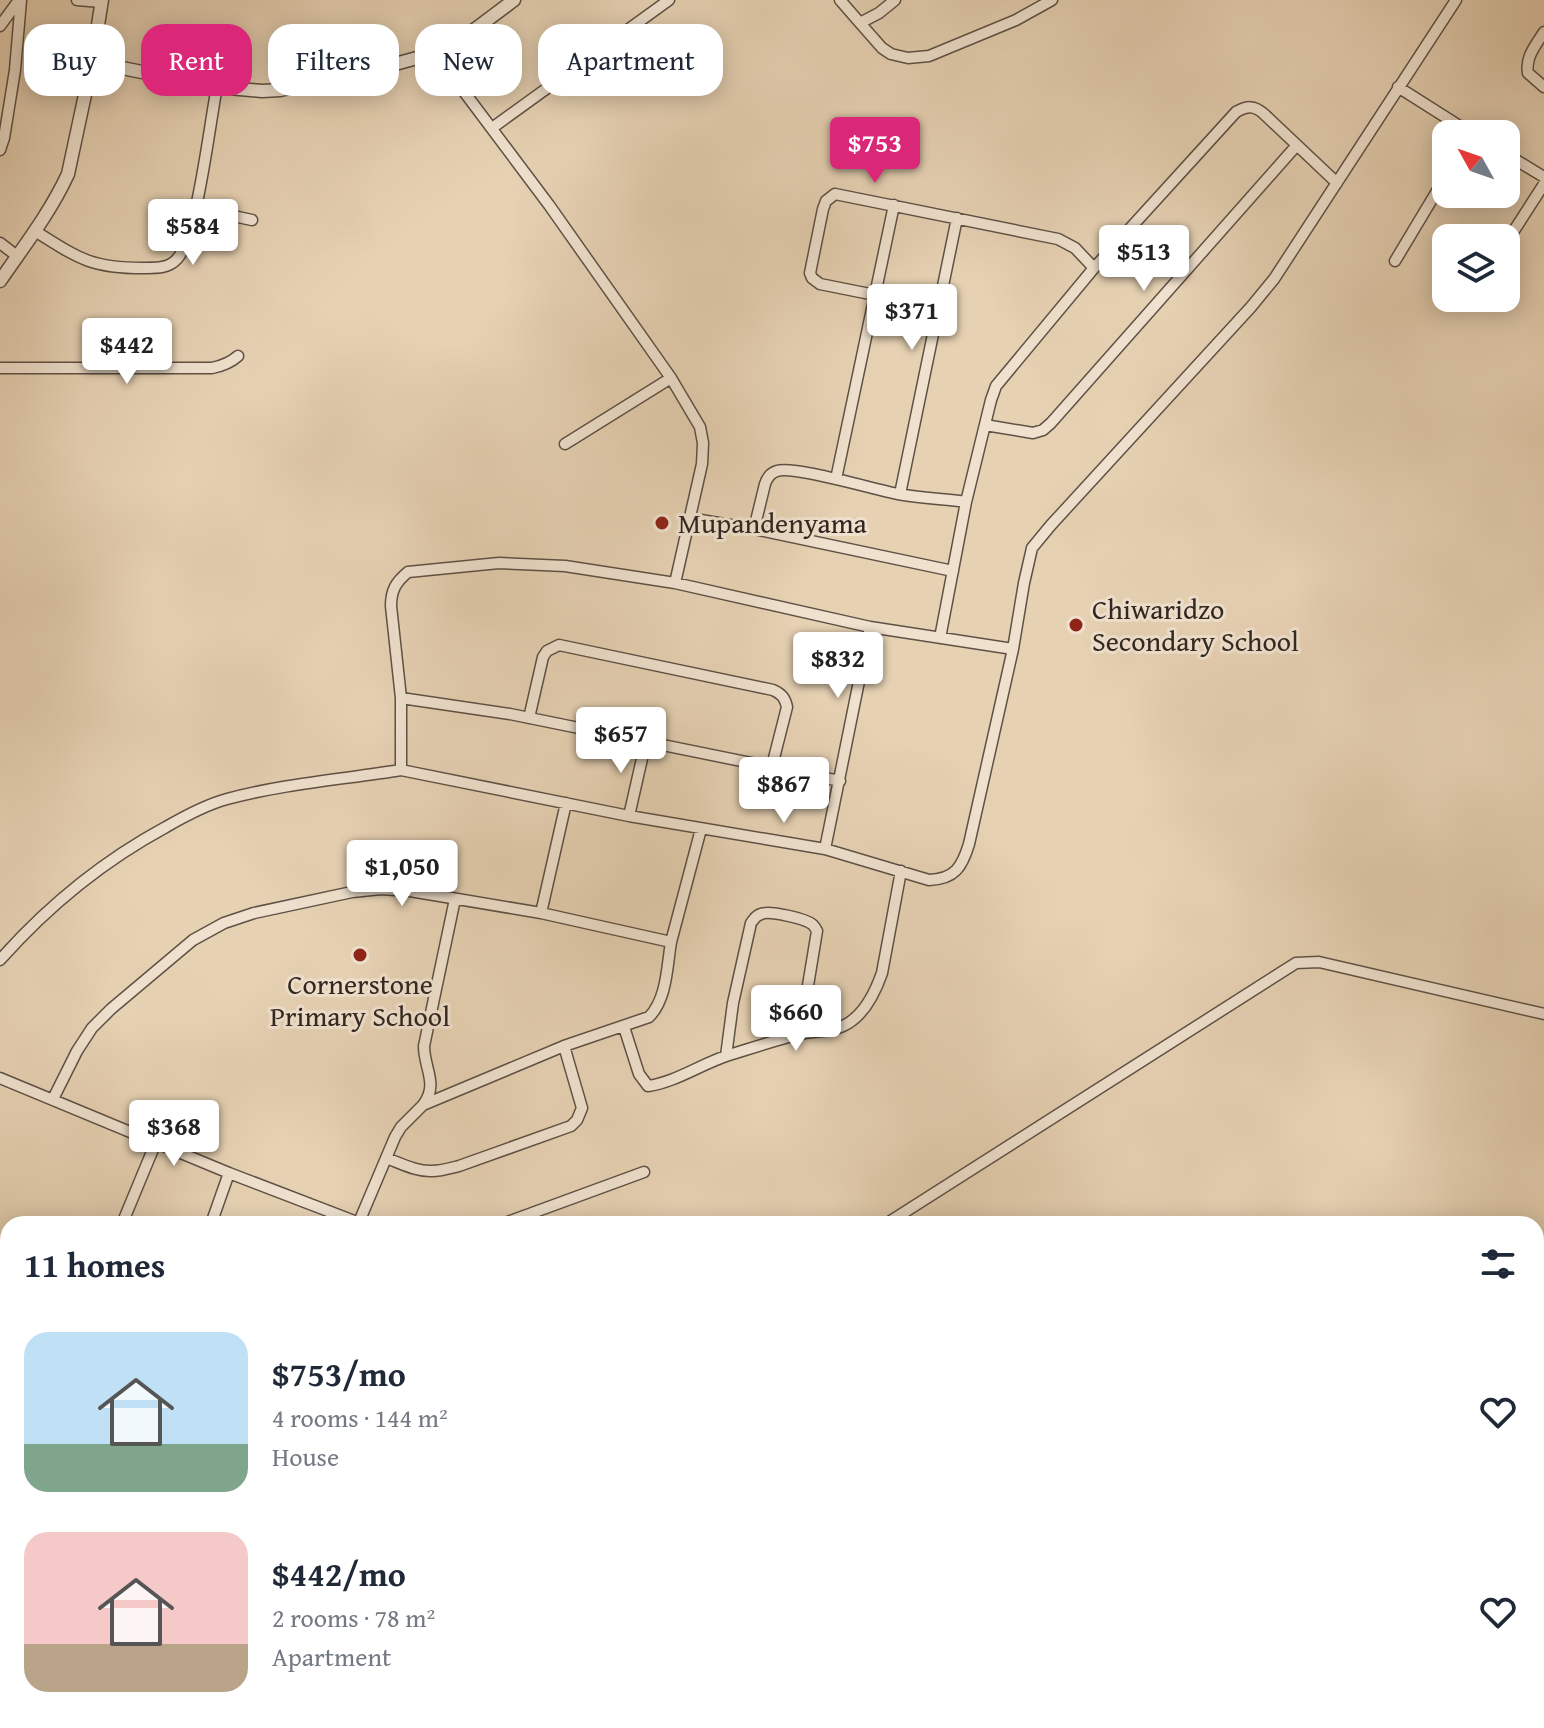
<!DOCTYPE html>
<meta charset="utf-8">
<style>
body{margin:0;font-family:"Gentium Book Plus",serif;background:#f2f2f3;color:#1f2937;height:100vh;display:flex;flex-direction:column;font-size:30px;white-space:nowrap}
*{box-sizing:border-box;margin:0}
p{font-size:26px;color:#747a83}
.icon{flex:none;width:44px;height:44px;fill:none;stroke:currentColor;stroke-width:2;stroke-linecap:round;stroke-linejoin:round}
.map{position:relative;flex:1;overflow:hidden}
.sheet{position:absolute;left:0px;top:1216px;width:1544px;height:512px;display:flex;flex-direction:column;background:#fff;border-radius:24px 24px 0 0;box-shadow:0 4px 20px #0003}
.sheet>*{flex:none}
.top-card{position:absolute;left:24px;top:24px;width:800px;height:72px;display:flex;gap:16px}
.needle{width:52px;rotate:310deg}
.tools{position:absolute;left:1432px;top:120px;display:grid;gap:16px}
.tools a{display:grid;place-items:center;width:88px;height:88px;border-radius:16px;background:#fff;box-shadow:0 4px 20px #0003;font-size:40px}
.price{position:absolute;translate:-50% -68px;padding:0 18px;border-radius:8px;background:#fff;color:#222;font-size:26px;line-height:52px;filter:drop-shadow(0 2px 4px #0008)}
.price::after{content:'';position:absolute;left:50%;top:48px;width:24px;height:18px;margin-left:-12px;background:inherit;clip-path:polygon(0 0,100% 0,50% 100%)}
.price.selected{background:#db2777;color:#fff}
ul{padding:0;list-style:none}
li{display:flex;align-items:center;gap:24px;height:200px;padding:0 24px}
li span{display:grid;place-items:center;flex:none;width:224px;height:160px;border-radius:24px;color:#555}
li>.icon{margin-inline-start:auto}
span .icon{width:96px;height:96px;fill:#fffc;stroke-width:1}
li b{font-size:34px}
h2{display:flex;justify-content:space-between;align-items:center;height:96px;padding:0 24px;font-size:34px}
.chip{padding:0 28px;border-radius:24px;background:#fff;box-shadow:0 4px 20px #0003;font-size:28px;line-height:72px}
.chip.selected{background:#db2777;color:#fff}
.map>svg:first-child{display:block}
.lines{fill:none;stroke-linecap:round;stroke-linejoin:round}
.minor-casing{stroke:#5e5145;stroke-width:13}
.tertiary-casing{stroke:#5e5145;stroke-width:15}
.minor{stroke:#efe1ce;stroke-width:10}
.tertiary{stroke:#efe1ce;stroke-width:12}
.poi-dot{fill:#8f2418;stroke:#efe1ce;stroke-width:3}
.labels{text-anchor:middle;stroke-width:6;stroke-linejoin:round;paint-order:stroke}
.poi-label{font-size:28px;fill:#312620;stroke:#efe1ce;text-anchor:start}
</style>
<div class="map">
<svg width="1544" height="1728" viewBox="0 0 1544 1728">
<rect width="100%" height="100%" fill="#e6d1b3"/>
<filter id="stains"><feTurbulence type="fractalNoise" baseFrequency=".0025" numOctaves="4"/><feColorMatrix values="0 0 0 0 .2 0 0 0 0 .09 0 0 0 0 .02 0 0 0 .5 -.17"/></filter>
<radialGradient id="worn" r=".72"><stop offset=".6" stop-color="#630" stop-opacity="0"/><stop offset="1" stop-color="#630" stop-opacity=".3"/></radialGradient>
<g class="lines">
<defs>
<path id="minor" d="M77 0 101 2
M840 0 860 23 879 13 895 0
M860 23 882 48 891 54 908 58 929 56 1016 20 1052 0
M0 26 19 0
M1544 32C1536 45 1525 57 1528 73L1544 87
M435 53 549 205 671 378 700 427 703 443 702 464 675 583
M1398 87 1472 134
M492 128 669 0
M0 150 4 138 15 70 21 0
M1506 154 1544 177
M196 208 252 220
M35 231C78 258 90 268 143 268 155 268 168 269 177 259 197 238 210 120 217 87
M0 243 17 256
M1506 243 1544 184
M1395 261 1446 176
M875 295 820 284 812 278 810 273 823 209 826 201 835 194 1058 239 1075 248 1094 268
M1467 305 1471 298
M0 368H212C222 366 230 363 238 356
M985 425 1033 433 1043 430 1051 423 1297 145
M565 444 671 378
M836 479 894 205
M900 494 957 218
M689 518 754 529 953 571
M754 529 765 484C767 478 770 473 777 471 793 465 876 490 898 494 920 498 943 499 966 502
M940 638 966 502 991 400 996 386 1094 268 1236 112C1247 106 1254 105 1264 114L1337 183
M401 698 510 714 840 781
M529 718 543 657 547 651 559 645 773 690C782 694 785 698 787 707L772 766
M401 770 629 816 825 849 929 880C955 879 962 867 969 844L1013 649
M629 816 646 741
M825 849 870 627
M541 913 566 803
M0 960C47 907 103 861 166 827 185 816 205 805 227 799 282 784 345 779 401 770V698L391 606C391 590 396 582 408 572L499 563 565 566 675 583 870 627 1013 649 1024 583 1032 548 1051 525 1251 307 1274 279 1456 0
M624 1027 639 1074 648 1086C676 1082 701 1064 729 1055 752 1048 776 1040 800 1034 813 1031 830 1032 843 1026 863 1017 875 993 882 973L901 871
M726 1056 733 1003 751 923C755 918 755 916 761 914 769 910 807 919 813 925 815 927 816 929 817 931L800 1034
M0 1078 229 1173 362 1224
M53 1099 77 1051 92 1028 111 1009 193 940 224 923 254 913 352 892 381 889 410 891 541 913 671 942 701 829
M423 1105C439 1084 424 1069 424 1046L455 899
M386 1158C400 1163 417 1172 432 1171 441 1171 451 1168 459 1166L571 1126 577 1120 582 1108 564 1046
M359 1222 395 1137 401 1127 423 1105 564 1046 649 1017C667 999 667 966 671 942
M122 1224 156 1142
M211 1224 229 1173
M502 1224 644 1172
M886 1224 1296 963 1319 962 1544 1014
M0 1312 8 1307
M0 1404 8 1400
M0 1510 8 1505
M198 1728 205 1720"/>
<path id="tertiary" d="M92 62 217 87 262 91 280 90 359 74 435 53 474 30 514 0
M0 281C24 246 50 213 68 174L92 62 102 0"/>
</defs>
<!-- minor casing -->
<use href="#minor" class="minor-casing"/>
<!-- tertiary casing -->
<use href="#tertiary" class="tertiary-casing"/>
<!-- minor -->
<use href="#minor" class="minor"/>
<!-- tertiary -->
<use href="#tertiary" class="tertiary"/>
</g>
<!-- markers -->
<g class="poi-dot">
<circle cx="662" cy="523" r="8"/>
<circle cx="1076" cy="625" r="8"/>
<circle cx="360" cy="955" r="8"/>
</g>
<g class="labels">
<!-- poi labels -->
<g class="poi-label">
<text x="678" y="533">Mupandenyama</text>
<text x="1092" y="619">Chiwaridzo<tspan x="1092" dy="32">Secondary School</tspan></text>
<text x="360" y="994" text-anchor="middle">Cornerstone<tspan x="360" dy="32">Primary School</tspan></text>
</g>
</g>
<rect width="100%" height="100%" filter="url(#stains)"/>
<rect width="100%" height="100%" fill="url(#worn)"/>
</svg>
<div class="tools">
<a><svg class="needle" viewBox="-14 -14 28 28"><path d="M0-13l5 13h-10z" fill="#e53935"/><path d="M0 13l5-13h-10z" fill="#747a83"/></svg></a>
<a><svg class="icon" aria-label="layers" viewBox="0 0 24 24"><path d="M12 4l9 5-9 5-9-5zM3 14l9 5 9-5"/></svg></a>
</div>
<b class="price selected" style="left:875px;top:185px">$753</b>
<b class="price" style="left:193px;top:267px">$584</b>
<b class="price" style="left:1144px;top:293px">$513</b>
<b class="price" style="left:912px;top:352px">$371</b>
<b class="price" style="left:127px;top:386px">$442</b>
<b class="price" style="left:838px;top:700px">$832</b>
<b class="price" style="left:621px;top:775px">$657</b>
<b class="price" style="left:784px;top:825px">$867</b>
<b class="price" style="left:402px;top:908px">$1,050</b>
<b class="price" style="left:796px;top:1053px">$660</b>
<b class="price" style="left:174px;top:1168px">$368</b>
<div class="top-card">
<a class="chip">Buy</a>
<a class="chip selected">Rent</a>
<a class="chip">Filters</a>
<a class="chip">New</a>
<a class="chip">Apartment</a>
</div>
<section class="sheet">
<h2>11 homes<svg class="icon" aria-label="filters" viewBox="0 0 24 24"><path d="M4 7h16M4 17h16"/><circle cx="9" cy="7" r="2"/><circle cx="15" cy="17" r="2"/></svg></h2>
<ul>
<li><span style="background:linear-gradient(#bfe0f5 70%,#7fa58c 0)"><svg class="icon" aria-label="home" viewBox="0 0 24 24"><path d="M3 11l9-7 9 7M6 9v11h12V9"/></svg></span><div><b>$753/mo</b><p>4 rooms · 144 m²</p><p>House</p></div><svg class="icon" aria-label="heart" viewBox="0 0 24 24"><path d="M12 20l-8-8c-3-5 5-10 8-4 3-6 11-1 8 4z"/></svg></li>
<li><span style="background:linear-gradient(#f6c9c9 70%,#b9a48a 0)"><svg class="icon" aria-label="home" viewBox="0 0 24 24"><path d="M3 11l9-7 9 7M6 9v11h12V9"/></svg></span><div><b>$442/mo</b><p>2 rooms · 78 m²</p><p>Apartment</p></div><svg class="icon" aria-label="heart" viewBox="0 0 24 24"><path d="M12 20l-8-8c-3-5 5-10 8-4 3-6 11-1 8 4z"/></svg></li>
</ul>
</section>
</div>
